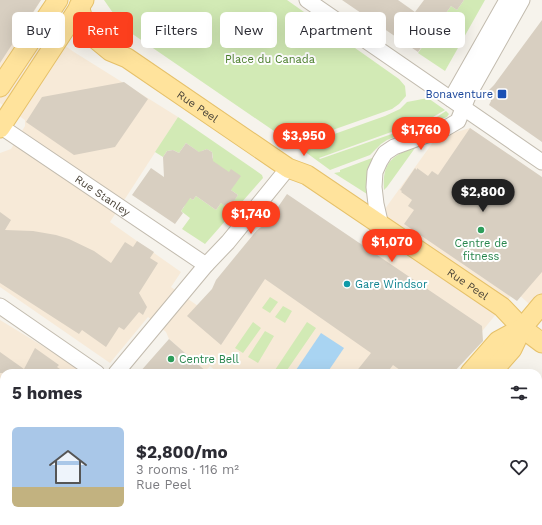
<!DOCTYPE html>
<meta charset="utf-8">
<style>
body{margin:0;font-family:"Work Sans",sans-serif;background:#f7f7f7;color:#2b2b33;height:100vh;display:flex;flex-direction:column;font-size:15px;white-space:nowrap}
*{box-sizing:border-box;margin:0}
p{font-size:13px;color:#7c7c81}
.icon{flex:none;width:22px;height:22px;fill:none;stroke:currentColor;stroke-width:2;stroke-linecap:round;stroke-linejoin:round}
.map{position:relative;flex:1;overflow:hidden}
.drawer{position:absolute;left:0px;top:369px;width:542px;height:156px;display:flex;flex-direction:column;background:#fff;border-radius:12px 12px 0 0;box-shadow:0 4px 16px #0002}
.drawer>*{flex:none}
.banner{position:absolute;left:12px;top:12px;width:518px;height:36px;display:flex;gap:8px}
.price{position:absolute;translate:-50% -34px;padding:0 9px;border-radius:14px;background:#fc3f1d;color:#fff;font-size:13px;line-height:26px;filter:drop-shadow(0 1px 2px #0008)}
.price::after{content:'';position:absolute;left:50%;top:24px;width:12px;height:9px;margin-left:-6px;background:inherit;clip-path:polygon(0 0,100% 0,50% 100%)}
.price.active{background:#222;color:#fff}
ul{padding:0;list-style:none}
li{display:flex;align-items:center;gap:12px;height:100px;padding:0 12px}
li span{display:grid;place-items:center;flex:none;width:112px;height:80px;border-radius:6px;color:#555}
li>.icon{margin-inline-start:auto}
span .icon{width:48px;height:48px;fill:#fffc;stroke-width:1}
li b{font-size:17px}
h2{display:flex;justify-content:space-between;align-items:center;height:48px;padding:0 12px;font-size:17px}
.chip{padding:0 14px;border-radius:6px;background:#fff;box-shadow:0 4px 16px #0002;font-size:14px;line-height:36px}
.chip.active{background:#fc3f1d;color:#fff}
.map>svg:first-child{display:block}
.residential{fill:#eae5da}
.commercial{fill:#f7ead8}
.green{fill:#d2eab5}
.water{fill:#a9d4f2}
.building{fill:#d8cfc1}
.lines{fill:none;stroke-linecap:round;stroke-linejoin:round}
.minor-casing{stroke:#c2bbae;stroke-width:17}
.major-casing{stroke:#e6c16a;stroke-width:21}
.highway-casing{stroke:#e0a43c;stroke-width:24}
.minor{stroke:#fff;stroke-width:15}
.major{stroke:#ffe39c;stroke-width:19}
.highway{stroke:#ffcf6e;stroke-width:22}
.transit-dot{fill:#1a4fb4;stroke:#fff;stroke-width:1.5}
.leisure-dot{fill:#2e9e5b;stroke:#fff;stroke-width:1.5}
.culture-dot{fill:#0f9aa8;stroke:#fff;stroke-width:1.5}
.labels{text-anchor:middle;stroke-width:4;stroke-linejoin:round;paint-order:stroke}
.park-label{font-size:11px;fill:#4a7f2a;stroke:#fff}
.transit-label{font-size:11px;fill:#164399;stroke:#fff;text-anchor:end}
.street-label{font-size:11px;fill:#4b4439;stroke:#fff}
.leisure-label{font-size:11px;fill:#27864d;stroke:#fff}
.culture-label{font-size:11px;fill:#0d838f;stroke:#fff;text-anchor:start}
</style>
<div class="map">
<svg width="542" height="525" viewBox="0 0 542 525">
<rect width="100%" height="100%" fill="#f6f3ec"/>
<!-- residential -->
<path class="residential" d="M367 521H473L471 525H363Z"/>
<!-- commercial -->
<path class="commercial" d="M0 0H41L29 20 74 52 178 117 110 222 181 272 171 287 198 306 288 198 359 245 436 138 470 128 542 178V316L515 291 448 373H218L210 366 205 371 169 339 166 332 148 317 110 363 0 287V153L11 149 25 126V120L0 103Z
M0 320 87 373H4V475L0 481Z"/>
<!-- green -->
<path class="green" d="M104 0H287L399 79 405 86 406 96 399 104 392 109 293 144 131 33 120 23Z
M464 0H485L445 71 418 53 451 6 457 10Z
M428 98 445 110 433 117 319 158 320 159 432 120 446 111 449 114 447 117 387 140 381 144 370 155 330 170 304 151 312 142 385 116 400 109 407 102Z
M178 117 255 170 262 175 263 178 205 244 182 229 190 218 181 211 184 207 187 196 193 200 196 196 216 210 221 203 229 208 238 195 231 190 226 177 211 160 213 158 212 152 207 149 202 151 200 153 186 143 179 153 173 150 167 151 163 157 155 152Z
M415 148 387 187 384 190C382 164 391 155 415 148Z
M372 158 373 159 367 194 334 173 340 172V170Z
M270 297 278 302 270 313 262 308Z
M283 306 292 311 285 323 275 317Z
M253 322 261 328 243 353 235 348Z
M307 322 316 328 285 373H273Z
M265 331 274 336 258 363 248 357Z"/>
<!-- water -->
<path class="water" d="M321 333 344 348 327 373H294Z"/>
<!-- building -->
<path class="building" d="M0 0H41L0 63Z
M342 0H398L415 12 424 0H464L457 10 451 6 418 52Z
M542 20V142L489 105 491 101 489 90 494 85Z
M124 82 148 99 115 147 74 155 26 122 42 97Z
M470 128 542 177V272L517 301 404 224 414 210 408 206 412 200 401 192 402 191 400 190 415 168 417 170V168L428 176 432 171 438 175Z
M186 143 199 152 207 149 212 152 213 161 229 172 231 169 241 176 231 190 238 195 229 209 221 203 216 210 196 196 193 200 190 198 181 211 183 213 175 224 132 195 151 168 164 177 163 157 167 151 173 150 179 153Z
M287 194 482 326 483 341 453 373H404L393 365 387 373H355L371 353 265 279 221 345 187 316 212 289 216 280 257 230 267 223Z
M0 212 11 220 5 230 33 231 56 235 69 239 94 251 111 263 125 242 133 247 137 241 154 252 150 258 158 263 139 293 147 307 143 315 139 312 124 330 119 327 106 347 82 330 79 334 0 283Z
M169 339 208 373H139Z
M35 348 59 365 57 367 66 373H0V352L24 369Z"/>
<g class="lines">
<defs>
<g id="minor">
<path d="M307 0 542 162"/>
<path d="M451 99 507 0"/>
<path id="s1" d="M0 126 206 265"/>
<path d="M381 226 376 204 374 187 375 172 380 161 385 153 394 147 446 128 458 121 468 96 522 0"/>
<path d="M0 306 97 373"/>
<path d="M116 373 206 265 228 242 288 168"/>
<path d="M0 503 4 506"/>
<path d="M22 521 28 525"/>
</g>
<g id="major">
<path id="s2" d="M79 6 87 32 110 51 127 58 288 168 307 175 502 307 522 328 542 343"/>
<path d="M0 87 58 0"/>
<path d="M0 128 84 0"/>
<path d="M470 373 498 341 522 328"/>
<path d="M491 373 512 349 522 328 542 304"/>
<path d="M337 525 340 521"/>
</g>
<path id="highway" d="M493 525 495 521"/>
</defs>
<!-- minor casing -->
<use href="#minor" class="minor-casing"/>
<!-- major casing -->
<use href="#major" class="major-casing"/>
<!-- highway casing -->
<use href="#highway" class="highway-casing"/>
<!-- minor -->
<use href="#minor" class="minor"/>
<!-- major -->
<use href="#major" class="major"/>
<!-- highway -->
<use href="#highway" class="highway"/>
</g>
<!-- markers -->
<rect class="transit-dot" x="497" y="89" width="10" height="10" rx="2"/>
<g class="leisure-dot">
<circle cx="481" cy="230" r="4"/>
<circle cx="171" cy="359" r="4"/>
</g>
<circle class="culture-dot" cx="347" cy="284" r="4"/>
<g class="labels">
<!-- park labels -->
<g class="park-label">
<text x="270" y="63">Place du Canada</text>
</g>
<!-- transit labels -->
<g class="transit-label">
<text x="493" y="98">Bonaventure</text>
</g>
<!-- street labels -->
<g class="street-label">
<text dy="4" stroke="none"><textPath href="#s2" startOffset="161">Rue Peel</textPath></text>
<text dy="4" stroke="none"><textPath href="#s1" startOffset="124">Rue Stanley</textPath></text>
<text dy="4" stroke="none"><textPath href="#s2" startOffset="485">Rue Peel</textPath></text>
</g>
<!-- leisure labels -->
<g class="leisure-label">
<text x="481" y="247">Centre de<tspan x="481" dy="13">fitness</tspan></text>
<text x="179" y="363" text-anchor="start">Centre Bell</text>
</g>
<!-- culture labels -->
<g class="culture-label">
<text x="355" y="288">Gare Windsor</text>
</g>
</g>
</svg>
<b class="price" style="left:421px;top:151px">$1,760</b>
<b class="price" style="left:304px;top:157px">$3,950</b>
<b class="price active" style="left:483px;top:213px">$2,800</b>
<b class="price" style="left:251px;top:235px">$1,740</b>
<b class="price" style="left:392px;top:263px">$1,070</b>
<div class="banner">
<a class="chip">Buy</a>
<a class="chip active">Rent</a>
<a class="chip">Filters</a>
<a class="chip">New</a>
<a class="chip">Apartment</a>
<a class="chip">House</a>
</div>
<section class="drawer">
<h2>5 homes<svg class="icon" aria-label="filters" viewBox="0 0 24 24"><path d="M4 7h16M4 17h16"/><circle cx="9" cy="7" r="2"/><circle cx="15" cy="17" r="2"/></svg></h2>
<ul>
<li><span style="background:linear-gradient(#a9c7e8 75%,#c2b280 0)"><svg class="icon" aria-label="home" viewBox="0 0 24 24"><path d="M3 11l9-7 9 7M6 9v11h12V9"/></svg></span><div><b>$2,800/mo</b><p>3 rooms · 116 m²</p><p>Rue Peel</p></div><svg class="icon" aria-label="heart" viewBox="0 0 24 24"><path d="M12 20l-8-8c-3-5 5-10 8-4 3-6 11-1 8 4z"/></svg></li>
</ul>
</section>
</div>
